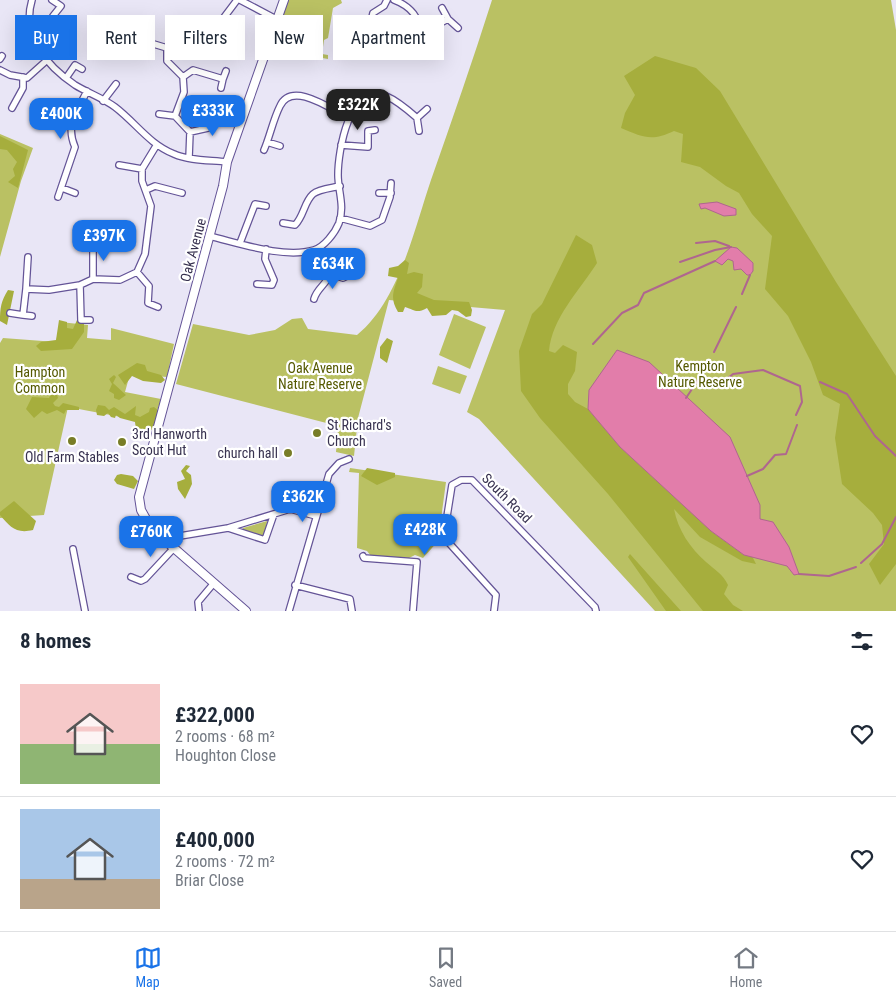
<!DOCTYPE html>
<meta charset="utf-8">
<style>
body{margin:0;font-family:"Roboto Condensed",sans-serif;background:#f2f2f3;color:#1f2937;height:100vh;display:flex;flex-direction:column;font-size:19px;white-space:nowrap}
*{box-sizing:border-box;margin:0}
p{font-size:16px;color:#747a83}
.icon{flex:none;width:28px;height:28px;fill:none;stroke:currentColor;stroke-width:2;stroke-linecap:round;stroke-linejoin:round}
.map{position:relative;height:611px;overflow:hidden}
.panel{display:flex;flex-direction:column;background:#fff;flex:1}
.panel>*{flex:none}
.top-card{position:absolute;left:15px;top:15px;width:500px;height:45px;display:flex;gap:10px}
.price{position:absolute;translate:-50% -42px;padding:0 11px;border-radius:10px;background:#1a73e8;color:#fff;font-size:16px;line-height:32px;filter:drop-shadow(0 1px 2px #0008)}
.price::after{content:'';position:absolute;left:50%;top:30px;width:15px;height:11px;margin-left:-8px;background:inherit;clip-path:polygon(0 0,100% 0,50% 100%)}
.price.current{background:#222;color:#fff}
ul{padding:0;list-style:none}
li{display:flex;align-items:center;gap:15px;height:125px;padding:0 20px}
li+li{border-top:1px solid #e0e1e3}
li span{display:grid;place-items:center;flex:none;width:140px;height:100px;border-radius:0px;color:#555}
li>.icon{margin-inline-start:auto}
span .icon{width:60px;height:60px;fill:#fffc;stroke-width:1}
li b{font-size:21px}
h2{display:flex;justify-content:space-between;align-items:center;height:60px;padding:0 20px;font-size:21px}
.pill{padding:0 18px;border-radius:0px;background:#fff;box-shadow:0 5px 20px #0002;font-size:18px;line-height:45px}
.pill.current{background:#1a73e8;color:#fff}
.menu{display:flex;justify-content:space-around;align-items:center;height:70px;border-top:1px solid #e0e1e3;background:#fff;font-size:14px;color:#747a83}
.menu a{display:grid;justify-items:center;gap:2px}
.menu .current{color:#1a73e8}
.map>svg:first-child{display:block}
.green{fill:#bac163}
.forest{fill:#a6ae3d}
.water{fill:#e27daa;stroke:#af668f}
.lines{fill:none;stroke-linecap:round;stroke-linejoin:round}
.stream{stroke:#af668f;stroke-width:2}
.minor-casing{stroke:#645497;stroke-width:8}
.tertiary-casing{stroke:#645497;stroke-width:10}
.minor{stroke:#fff;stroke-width:5.5}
.tertiary{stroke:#fff;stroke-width:8}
.poi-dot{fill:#787d27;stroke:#fff;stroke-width:2}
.labels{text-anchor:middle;stroke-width:4.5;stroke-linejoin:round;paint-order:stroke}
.street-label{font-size:14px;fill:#383250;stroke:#fff}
.park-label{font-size:14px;fill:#555901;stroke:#fff}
.poi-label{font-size:14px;fill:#383250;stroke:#fff;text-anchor:start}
</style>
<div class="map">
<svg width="896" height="611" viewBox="0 0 896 611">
<rect width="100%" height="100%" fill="#e9e6f6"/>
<!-- green -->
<path class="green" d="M288 0H341L342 3 333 8 328 38 324 40 322 54 328 55V59L306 55 304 60 268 47Z
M492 0H891L896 30V611H655L479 419 467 412 505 310 389 300 358 418 354 456 336 452 338 426 176 384 193 324 249 335 275 330 292 319 302 318 308 329 357 335C399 301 414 230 431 180 452 120 473 60 492 0Z
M0 134 33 148 21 181 0 257Z
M454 314 486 327 470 369 439 355Z
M60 322 88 325 87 338 111 340V328L174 344 167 377 130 374 125 392 161 399 153 423 68 407 44 515 0 518V343L3 338 56 342Z
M438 366 467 376 460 394 432 384Z
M350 468 446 482 439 534 440 539 423 558 415 555 409 558 371 556 367 551 357 548 359 473 349 472Z
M267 521 266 533 262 537 243 531V528Z"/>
<!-- forest -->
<path class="forest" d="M655 56 696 68 720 91 836 282 896 376V564L880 585 869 564 884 544 882 525 873 513 842 484 835 438 840 404 823 395 811 362 788 316 765 289 772 236 752 214 739 193 726 186 700 167 681 162 683 134 674 131C651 142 643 137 621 128L625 113 635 95 624 76Z
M0 136 28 150 18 188 8 182 15 176 13 169 17 162 7 150 0 149Z
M576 235 592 245 597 263C579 291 552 318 549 351L555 353 563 345 577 352 575 371 568 384V394L575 402 588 409 620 447 711 531 744 555 752 556 756 564 742 561 700 537 674 509C678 530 690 548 706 562 715 570 723 574 728 585L724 594 733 605 743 611H703L608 494 540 418 521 391 519 351 532 314 542 304Z
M405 260 409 263 407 274 414 272 423 274 422 287 417 293 434 300 469 302 472 310 471 316 466 317 458 311 452 310 446 315 432 316 427 308C416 314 415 310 405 307L403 312H398C390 299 393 292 398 278L388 276 389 268 398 266Z
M8 290 14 291 7 325 0 321C0 308 1 301 8 290Z
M59 320 67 322V328L73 329 77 320 84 322V332L72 349 41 351 36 346 41 342 56 340Z
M387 338 393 341 387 363 380 358V347Z
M137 363 145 365 147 371 161 375 165 380 161 383 143 381 132 376 125 385 118 375Z
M114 375 116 377 113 383 126 395 119 400 114 398V394L109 391 112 384 109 379Z
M51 394 57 395 58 398 53 403 55 406 59 407 63 403 79 407V410H66L64 414 57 410 47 414 42 411 34 418 26 409 32 397 49 398Z
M98 405 105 406 109 410 114 407 125 414 136 406 135 415 140 417 149 412 150 408 154 407 159 411 155 425 147 436 136 430 135 422 120 418 116 415 115 418 111 417 108 413 104 416 97 415 96 410Z
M186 465 190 466 186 471 191 475 192 484 185 499 178 489 177 482 185 479 181 471Z
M367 468 395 473V477L377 485 361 476Z
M121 474 133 476 138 481 134 489 117 484 114 480 117 475Z
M14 501 36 521 33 530C16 534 10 527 0 515V512Z
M630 554 681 611H666L628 557Z"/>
<!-- water -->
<path class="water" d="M717 202 736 209V215L724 216 705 208 701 209 699 204Z
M731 247 737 248 753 263V271L750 275H747L741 269 734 270 733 261 728 259 722 265 715 261Z
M617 350 649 362 730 437 760 505V519L773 522 789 547 799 574 794 575 787 566 744 555 711 531 620 447 588 409 589 390Z"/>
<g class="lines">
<!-- stream -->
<path class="stream" d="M696 243 715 241 729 246
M680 262 715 250 731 247
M742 294 750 275
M593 344 622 313 638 305 644 293 715 261
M714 352 736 307
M702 377 712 383 721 384 733 374 763 370 800 386 802 402 796 415
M820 382 847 394 875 436 896 456
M686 398 706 368
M747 476 763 469 775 455 786 454 797 425
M861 563 882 544 896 517
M799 574 829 576 856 567"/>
<defs>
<path id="minor" d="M32 0C21 36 47 66 75 85 88 93 103 98 115 107 136 123 149 144 174 154 190 161 210 160 227 162
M52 0 61 6 53 16
M240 0 276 19
M394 0C410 6 421 18 420 36L406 33
M442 8 448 19
M134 22 128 29 147 42 167 48V61L183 77 184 92 175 116 190 132 189 158
M219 24 237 0
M420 28 433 27 448 19 458 28
M368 35 373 13 384 6 387 0
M114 43 128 29
M0 59 2 56
M0 70 10 75 27 78 46 61
M183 77 193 70 223 79 221 88
M66 78 75 65 82 69
M223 79 226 71
M103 101 116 84
M12 108 23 88V77
M159 114 175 116
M417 118 419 131
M190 132 208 128 211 117
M267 142 280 146
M341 145 368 147V131L375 130
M264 150C270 136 273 120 280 106 292 80 332 110 349 118
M119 165 142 169
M62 188 75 193
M146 190 155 186 182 193
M379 193H391
M58 197 75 147C65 124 77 112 87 91
M340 218 370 226 382 220 390 197 391 183
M283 223 295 225C304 216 304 202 313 194 319 189 332 188 340 186
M209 236C239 243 284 259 314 250 324 247 335 233 339 223 345 206 338 191 338 175 338 152 349 81 386 96 398 101 408 110 417 118L427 109
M240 243 255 204 266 206
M315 250C323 266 326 273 343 278L353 273
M28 257 26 289 49 290 80 285 93 279 120 280 137 272 145 254 151 206 142 181V169L156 146
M137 272 149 286 148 303 158 307
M93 279V245
M257 284 272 285 274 280 265 259 266 249
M80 285 81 320H90
M26 289 23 315 32 316
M314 299C317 288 326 285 330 274
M10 313 23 315
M228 528 265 540 274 514
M167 542 174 537 228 528 290 509 316 516
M73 549 85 611
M363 556 364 558 417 562 413 611
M131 577 141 581 145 579 173 549
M295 585 350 599 352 611
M199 611 198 602 214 583
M289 611 329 474 339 463 349 459
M494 611 496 595 449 543 445 529 452 485 461 480H472L595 607 596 611"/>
<path id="tertiary" d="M246 611 151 528 141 510 139 497 223 186 227 162 284 0"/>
</defs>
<!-- minor casing -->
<use href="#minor" class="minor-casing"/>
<!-- tertiary casing -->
<use href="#tertiary" class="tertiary-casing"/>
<!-- minor -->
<use href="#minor" class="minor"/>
<!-- tertiary -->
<use href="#tertiary" class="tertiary"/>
</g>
<!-- markers -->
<g class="poi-dot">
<circle cx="317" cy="433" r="5"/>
<circle cx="72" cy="441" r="5"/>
<circle cx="122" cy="442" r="5"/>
<circle cx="288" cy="453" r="5"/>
</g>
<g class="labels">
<!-- street labels -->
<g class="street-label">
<text transform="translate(193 250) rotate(-75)" y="5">Oak Avenue</text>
<text transform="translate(507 498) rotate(45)" y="5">South Road</text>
</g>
<!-- park labels -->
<g class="park-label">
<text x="700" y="371">Kempton<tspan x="700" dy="16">Nature Reserve</tspan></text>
<text x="320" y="373">Oak Avenue<tspan x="320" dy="16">Nature Reserve</tspan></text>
<text x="40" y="377">Hampton<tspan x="40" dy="16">Common</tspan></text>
</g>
<!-- poi labels -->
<g class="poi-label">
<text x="327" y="430">St Richard's<tspan x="327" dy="16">Church</tspan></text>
<text x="132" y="439">3rd Hanworth<tspan x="132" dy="16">Scout Hut</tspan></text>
<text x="278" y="458" text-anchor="end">church hall</text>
<text x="72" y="462" text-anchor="middle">Old Farm Stables</text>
</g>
</g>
</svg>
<b class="price current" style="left:358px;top:131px">£322K</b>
<b class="price" style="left:213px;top:137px">£333K</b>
<b class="price" style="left:61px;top:140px">£400K</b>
<b class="price" style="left:104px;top:262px">£397K</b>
<b class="price" style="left:333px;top:290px">£634K</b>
<b class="price" style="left:303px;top:523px">£362K</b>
<b class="price" style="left:425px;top:556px">£428K</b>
<b class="price" style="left:151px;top:558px">£760K</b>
<div class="top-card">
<a class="pill current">Buy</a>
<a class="pill">Rent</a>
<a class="pill">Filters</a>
<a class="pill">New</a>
<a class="pill">Apartment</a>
</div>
</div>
<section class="panel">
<h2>8 homes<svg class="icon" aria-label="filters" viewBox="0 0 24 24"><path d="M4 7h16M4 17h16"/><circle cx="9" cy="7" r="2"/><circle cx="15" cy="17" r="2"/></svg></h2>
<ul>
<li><span style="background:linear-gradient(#f6c9c9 60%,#8fb573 0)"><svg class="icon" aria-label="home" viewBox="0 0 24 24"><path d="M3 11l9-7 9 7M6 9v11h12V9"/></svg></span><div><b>£322,000</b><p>2 rooms · 68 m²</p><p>Houghton Close</p></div><svg class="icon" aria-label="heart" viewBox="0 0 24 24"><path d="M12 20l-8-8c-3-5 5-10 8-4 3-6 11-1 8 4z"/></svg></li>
<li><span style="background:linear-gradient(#a9c7e8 70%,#b9a48a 0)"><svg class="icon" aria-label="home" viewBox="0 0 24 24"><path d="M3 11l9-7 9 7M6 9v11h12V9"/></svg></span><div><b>£400,000</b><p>2 rooms · 72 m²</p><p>Briar Close</p></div><svg class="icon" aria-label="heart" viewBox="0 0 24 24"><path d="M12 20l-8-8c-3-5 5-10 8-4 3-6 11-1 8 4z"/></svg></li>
</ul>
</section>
<nav class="menu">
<a class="current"><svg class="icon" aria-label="map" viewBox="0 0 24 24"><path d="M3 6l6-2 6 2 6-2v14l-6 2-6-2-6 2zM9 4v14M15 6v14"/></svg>Map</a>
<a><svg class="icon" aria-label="saved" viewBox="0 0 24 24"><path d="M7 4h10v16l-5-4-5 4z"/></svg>Saved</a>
<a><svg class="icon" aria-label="home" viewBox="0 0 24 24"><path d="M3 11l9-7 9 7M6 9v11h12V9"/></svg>Home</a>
</nav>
